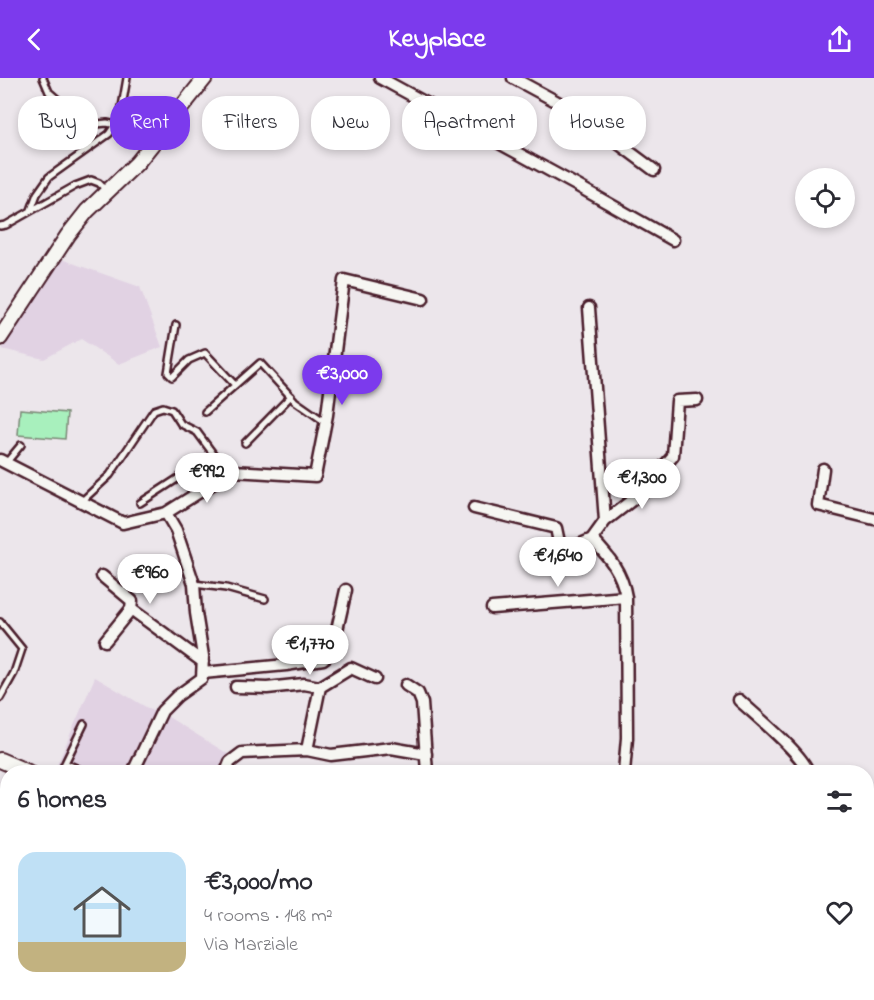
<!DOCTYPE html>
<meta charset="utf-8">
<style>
body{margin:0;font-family:"Indie Flower",sans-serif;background:#f2f2f3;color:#2b2b33;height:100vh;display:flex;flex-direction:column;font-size:22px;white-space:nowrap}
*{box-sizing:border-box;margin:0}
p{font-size:20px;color:#7c7c81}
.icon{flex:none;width:33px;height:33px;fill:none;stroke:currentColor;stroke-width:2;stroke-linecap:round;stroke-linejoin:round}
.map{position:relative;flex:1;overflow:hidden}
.drawer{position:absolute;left:0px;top:687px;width:874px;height:236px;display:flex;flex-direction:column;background:#fff;border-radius:24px 24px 0 0;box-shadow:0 3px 9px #0003}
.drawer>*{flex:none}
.top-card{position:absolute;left:18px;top:18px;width:838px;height:54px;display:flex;gap:12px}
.tools{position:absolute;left:795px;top:90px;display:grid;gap:12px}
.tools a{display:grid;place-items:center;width:60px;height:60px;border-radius:50%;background:#fff;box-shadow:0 3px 9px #0003;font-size:30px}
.price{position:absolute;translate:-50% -51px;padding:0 14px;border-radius:21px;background:#fff;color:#222;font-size:20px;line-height:39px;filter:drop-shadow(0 2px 3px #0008)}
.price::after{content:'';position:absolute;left:50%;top:36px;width:18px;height:14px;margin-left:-9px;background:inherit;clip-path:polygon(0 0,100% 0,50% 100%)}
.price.selected{background:#7c3aed;color:#fff}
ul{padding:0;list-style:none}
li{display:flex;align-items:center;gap:18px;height:150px;padding:0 18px}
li+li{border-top:2px solid #e1e1e2}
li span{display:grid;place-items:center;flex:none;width:168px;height:120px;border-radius:18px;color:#555}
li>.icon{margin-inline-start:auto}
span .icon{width:72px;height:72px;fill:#fffc;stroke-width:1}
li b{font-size:26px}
h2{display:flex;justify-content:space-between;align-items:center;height:72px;padding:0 18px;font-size:26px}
.chip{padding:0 21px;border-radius:24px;background:#fff;box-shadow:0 3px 9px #0003;font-size:21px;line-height:54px}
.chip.selected{background:#7c3aed;color:#fff}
header{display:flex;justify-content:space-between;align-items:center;height:78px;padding:0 18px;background:#7c3aed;color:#fff;font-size:27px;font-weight:700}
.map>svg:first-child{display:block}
.built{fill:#e1d2e3}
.green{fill:#a8f0bd;stroke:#798874;stroke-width:1.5}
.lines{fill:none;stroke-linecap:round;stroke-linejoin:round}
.service-casing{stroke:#4a1f2b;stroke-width:10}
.minor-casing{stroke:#4a1f2b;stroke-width:15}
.tertiary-casing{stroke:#4a1f2b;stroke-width:18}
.service{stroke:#f6f6f2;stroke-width:5}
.minor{stroke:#f6f6f2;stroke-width:10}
.tertiary{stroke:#f6f6f2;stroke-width:14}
.rail{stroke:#4a1f2b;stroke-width:3;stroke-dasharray:9 4.5;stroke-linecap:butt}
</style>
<header><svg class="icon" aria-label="back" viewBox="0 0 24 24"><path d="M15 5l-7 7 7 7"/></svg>Keyplace<svg class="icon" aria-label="share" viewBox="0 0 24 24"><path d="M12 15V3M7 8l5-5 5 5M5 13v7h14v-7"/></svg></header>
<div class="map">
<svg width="874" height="922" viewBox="0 0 874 922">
<rect width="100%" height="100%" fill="#ece6eb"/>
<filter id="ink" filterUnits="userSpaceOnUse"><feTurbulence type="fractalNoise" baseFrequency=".0167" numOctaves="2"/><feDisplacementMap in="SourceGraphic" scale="12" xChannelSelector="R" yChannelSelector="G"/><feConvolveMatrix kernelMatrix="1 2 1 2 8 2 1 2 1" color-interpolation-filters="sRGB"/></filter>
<g filter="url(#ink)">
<!-- built -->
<path class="built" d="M61 181 140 209 162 269 119 286 81 261 44 281 2 271Z
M95 599 156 635 127 694H54Z
M165 637 228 676 220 694H137Z
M874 869V922H795V915H867V882Z
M239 915H321L310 918 311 922H242Z"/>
<!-- green -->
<path class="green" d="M20 331 67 335 65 361 18 357Z"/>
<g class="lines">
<defs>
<path id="service" d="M43 0 49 14 87 47 107 45 116 47
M31 132 37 116 49 99 109 56 120 40 127 0
M0 148 6 147 75 108 91 102 99 105 107 113
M176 247 168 295 172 299 189 282 205 275 235 307
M205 334 260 285 295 323 325 344
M245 365 291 318
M6 385 21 367
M81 424 110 397 154 332 163 329 172 332 181 346 197 354 214 377 140 425
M194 506 226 510 265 521
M0 544 22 571 14 595 0 620
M65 685 84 646
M61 694 65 685 85 694
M867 913 874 917
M414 915 416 922
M467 915 469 922
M792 915 793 922
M802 922 834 915
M850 922 854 915"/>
<path id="minor" d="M380 0 576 107 673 162
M513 0 576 34 654 92
M0 382 123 445 166 435 176 452 194 506 196 535 203 578 202 600 177 618 162 633 133 694
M823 391 818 427 874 441
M474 430 556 450 560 469 565 473 592 461 605 443 589 230
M166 435 233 393 315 398 327 337 344 202 423 221
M605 443 662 399 665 387 673 378 677 323 697 322
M592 461C609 479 622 494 626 519L627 660 624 694
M102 498 132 523 131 531
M492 530 626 519
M105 563 131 531 203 584
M203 595 286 587 323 581 332 574 346 512
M406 607 418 615 422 625 427 694
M236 609 267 610 304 606 320 609
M739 622C755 637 803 676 808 694
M307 672 320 609 351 590 375 601
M226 694 230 684 242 675 307 672 331 677 391 670 426 676
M867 736 874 731
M867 796 874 807
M591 915 614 922
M21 922 28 917
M502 922 509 915
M670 922 673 915"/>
<path id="tertiary" d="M0 260 68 157 87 133 137 85 205 0
M0 682 28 694
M229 915 231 922"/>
</defs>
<!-- service casing -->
<use href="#service" class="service-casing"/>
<!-- minor casing -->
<use href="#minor" class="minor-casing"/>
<!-- tertiary casing -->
<use href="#tertiary" class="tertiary-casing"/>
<!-- service -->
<use href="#service" class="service"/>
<!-- minor -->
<use href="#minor" class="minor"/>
<!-- tertiary -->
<use href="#tertiary" class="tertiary"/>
<!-- rail -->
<path class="rail" d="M0 849 8 859
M51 915 57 922"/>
</g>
</g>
</svg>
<div class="tools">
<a><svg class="icon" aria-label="locate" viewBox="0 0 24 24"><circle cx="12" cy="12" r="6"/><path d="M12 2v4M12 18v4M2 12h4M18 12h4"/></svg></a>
</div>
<b class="price selected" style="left:342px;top:328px">€3,000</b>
<b class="price" style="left:207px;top:426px">€992</b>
<b class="price" style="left:642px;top:432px">€1,300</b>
<b class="price" style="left:558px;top:510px">€1,640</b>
<b class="price" style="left:150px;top:527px">€960</b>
<b class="price" style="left:310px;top:598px">€1,770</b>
<div class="top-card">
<a class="chip">Buy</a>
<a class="chip selected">Rent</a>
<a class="chip">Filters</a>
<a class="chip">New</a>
<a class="chip">Apartment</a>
<a class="chip">House</a>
</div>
<section class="drawer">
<h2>6 homes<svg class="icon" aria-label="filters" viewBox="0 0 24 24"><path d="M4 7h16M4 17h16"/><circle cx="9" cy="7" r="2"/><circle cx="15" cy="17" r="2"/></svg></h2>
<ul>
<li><span style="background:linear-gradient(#bfe0f5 75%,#c2b280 0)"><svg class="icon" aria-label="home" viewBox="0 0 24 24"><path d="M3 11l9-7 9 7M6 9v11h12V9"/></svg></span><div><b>€3,000/mo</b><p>4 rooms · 148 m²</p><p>Via Marziale</p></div><svg class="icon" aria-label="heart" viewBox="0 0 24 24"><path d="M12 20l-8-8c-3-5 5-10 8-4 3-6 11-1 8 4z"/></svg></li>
</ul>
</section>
</div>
